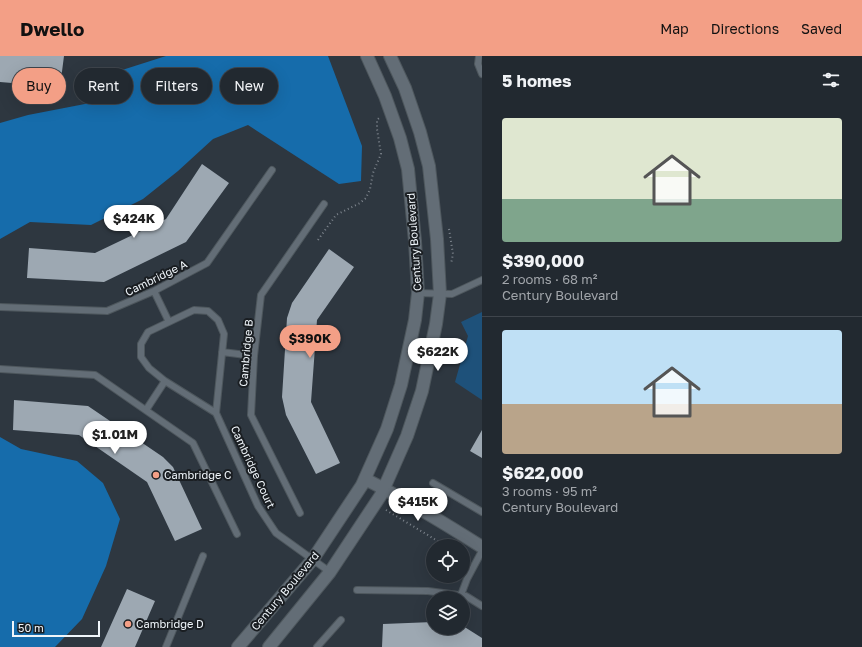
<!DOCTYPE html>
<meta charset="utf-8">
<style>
body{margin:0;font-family:"Golos Text",sans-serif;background:#2e353c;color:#f1f3f6;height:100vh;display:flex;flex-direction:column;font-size:15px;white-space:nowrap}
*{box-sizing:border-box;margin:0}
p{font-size:13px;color:#a2a6ab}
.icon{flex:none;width:22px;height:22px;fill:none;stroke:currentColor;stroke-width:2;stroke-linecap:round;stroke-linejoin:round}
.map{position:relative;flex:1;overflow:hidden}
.panel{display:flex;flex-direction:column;background:#222930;width:380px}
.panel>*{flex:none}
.guide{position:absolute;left:12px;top:12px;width:380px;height:36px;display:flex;gap:8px}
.controls{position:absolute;left:426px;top:483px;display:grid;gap:8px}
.controls a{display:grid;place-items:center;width:44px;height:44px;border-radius:50%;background:#222930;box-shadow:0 4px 16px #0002,0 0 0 1px #3f454c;font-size:20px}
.scale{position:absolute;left:12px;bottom:10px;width:88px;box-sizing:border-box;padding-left:4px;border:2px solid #eff5fa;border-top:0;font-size:11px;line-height:14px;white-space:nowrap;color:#eff5fa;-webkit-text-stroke:3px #1a1e22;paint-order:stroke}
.price{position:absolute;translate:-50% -34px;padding:0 9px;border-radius:14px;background:#fff;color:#222;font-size:13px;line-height:26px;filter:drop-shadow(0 1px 2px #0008)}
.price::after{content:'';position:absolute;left:50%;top:24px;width:12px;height:9px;margin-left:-6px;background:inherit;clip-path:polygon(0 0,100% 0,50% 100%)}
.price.current{background:#f39f86;color:#111}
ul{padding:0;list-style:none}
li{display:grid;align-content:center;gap:8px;height:212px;padding:0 20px}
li+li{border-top:1px solid #3f454c}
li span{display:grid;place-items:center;height:124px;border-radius:4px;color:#555}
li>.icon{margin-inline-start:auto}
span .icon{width:72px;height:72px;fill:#fffc;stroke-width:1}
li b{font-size:17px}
h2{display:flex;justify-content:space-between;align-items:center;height:48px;padding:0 20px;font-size:17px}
.chip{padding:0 14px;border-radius:18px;background:#222930;box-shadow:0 4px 16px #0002,0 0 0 1px #3f454c;font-size:14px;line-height:36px}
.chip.current{background:#f39f86;color:#111}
header{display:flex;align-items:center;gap:24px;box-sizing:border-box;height:56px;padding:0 20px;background:#f39f86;color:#111}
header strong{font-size:19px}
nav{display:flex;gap:22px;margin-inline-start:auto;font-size:14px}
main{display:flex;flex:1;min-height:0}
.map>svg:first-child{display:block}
.green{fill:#1e517a}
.water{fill:#166cab}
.building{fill:#9da8b2}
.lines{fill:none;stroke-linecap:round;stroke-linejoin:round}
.lane-casing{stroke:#4e575d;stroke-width:8}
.street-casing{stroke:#4e575d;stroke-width:14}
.path{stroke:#7e858d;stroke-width:2;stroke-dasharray:1 3;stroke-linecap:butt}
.lane{stroke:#636d76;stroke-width:6}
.street{stroke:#636d76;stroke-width:12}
.poi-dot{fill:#f39f86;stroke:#1a1e22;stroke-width:1.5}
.labels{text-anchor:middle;stroke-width:4;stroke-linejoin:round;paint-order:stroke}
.street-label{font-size:11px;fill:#eff5fa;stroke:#1a1e22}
.poi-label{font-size:11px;fill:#eff5fa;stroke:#1a1e22;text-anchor:start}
</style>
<header>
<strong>Dwello</strong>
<nav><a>Map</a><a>Directions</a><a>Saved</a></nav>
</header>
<main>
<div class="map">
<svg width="482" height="591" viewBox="0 0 482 591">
<rect width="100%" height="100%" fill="#2e3740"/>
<!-- green -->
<path class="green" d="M482 256V344L455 326 468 280 461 266Z"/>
<!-- water -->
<path class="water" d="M166 0H328L362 90 361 125 339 128 248 69 213 83 178 115 143 143 91 169 30 166 0 183V67L28 59 90 47 119 15Z
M0 381 21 393 77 405 103 427 120 463 106 510 82 563 55 591H0Z"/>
<!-- building -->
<path class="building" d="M0 0H64L60 31 0 26Z
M202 108 229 127 186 186 104 226 27 222 29 192 95 197 166 163Z
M329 193 354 211 317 264 311 346 340 407 316 418 286 359 282 341 287 262 292 247Z
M14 344 88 350 163 401 173 411 202 473 175 485 147 426 79 379 13 374Z
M482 374V402L470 395Z
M127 533 155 545 135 591H101Z
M433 566V572H463V570L482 582V591H382L383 568Z"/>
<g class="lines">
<defs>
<path id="lane" d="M479 0 478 8 482 18
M154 235 169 266
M418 237 452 238 482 224
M0 251 107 255 154 235 207 207 272 114
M222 296 254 300
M0 313 95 319 193 387 237 478
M146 354 165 325
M216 357 224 278 218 264 208 255 194 254 148 276 141 288V301L149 312 165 325 216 357 258 450 276 477 330 516
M433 427 482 456
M300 457 251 359 254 300 261 239 324 148
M357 534 428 535 466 540 482 550
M461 539 467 523 482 495
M166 591 203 500
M317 591 341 564"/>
<path id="street" d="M365 423C405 443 444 467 482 491
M238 591 313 503 362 429 387 373 401 329 415 264 418 237 415 185 408 113 400 82 385 40 367 0
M269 591 330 516 381 439 407 380 422 335 436 268 440 238 437 183 429 110 420 76 405 32 390 0"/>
</defs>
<!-- lane casing -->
<use href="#lane" class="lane-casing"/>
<!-- street casing -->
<use href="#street" class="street-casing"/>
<!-- path -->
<path class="path" d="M449 173 453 198 451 208
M318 184 336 159 360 147 366 142 370 133 373 117 381 98 377 73V64L380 61
M386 454 446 490"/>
<!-- lane -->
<use href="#lane" class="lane"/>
<!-- street -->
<use href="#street" class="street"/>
</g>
<!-- markers -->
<g class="poi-dot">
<circle cx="156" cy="419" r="4"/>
<circle cx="128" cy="568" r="4"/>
</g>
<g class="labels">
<!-- street labels -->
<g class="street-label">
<text transform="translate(414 186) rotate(-94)" y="4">Century Boulevard</text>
<text transform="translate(156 222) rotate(-26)" y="4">Cambridge A</text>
<text transform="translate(246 297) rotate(-85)" y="4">Cambridge B</text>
<text transform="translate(253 411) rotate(65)" y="4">Cambridge Court</text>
<text transform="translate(285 535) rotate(-50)" y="4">Century Boulevard</text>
</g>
<!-- poi labels -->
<g class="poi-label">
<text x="164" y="423">Cambridge C</text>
<text x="136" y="572">Cambridge D</text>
</g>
</g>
</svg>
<div class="controls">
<a><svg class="icon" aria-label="locate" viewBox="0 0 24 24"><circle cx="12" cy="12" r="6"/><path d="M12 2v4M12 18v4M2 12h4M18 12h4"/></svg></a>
<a><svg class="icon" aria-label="layers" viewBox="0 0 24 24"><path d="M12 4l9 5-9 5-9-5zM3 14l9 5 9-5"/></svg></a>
</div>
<div class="scale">50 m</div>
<b class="price" style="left:134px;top:183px">$424K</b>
<b class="price current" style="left:310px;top:303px">$390K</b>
<b class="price" style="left:438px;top:316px">$622K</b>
<b class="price" style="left:115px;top:399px">$1.01M</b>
<b class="price" style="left:418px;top:466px">$415K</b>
<div class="guide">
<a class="chip current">Buy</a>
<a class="chip">Rent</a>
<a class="chip">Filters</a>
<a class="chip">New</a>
</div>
</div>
<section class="panel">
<h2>5 homes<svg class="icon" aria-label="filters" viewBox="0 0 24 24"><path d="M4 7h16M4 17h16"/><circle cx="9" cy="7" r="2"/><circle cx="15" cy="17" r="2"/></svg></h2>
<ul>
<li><span style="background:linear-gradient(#dfe7d0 65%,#7fa58c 0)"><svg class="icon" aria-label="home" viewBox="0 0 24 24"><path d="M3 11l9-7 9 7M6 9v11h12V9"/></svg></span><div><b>$390,000</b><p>2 rooms · 68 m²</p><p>Century Boulevard</p></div></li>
<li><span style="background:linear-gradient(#bfe0f5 60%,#b9a48a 0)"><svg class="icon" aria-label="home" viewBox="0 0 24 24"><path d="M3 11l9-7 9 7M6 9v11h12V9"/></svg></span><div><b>$622,000</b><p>3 rooms · 95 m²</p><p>Century Boulevard</p></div></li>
</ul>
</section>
</main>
